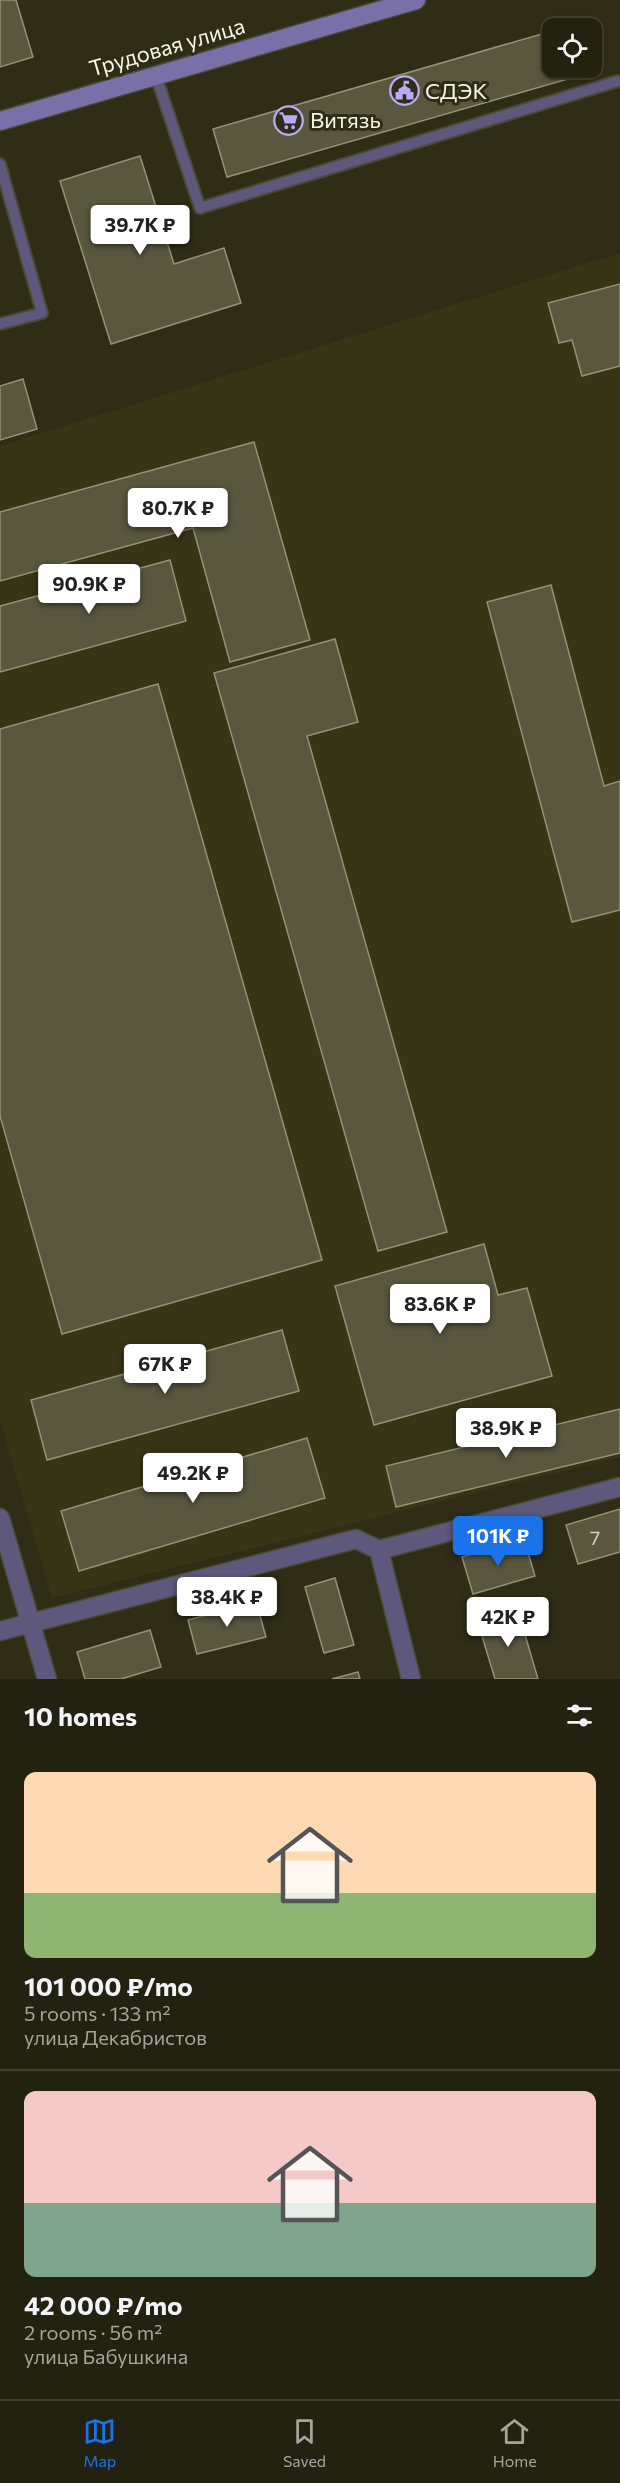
<!DOCTYPE html>
<meta charset="utf-8">
<style>
body{margin:0;font-family:Commissioner,sans-serif;background:#2b2a19;color:#f1f3f6;height:100vh;display:flex;flex-direction:column;font-size:22px;white-space:nowrap}
*{box-sizing:border-box;margin:0}
p{font-size:20px;color:#a3a49f}
.icon{flex:none;width:33px;height:33px;fill:none;stroke:currentColor;stroke-width:2;stroke-linecap:round;stroke-linejoin:round}
.map{position:relative;height:1679px;overflow:hidden}
.side{display:flex;flex-direction:column;background:#232210;flex:1}
.side>*{flex:none}
.buttons{position:absolute;left:542px;top:18px;display:grid;gap:12px}
.buttons a{display:grid;place-items:center;width:60px;height:60px;border-radius:12px;background:#232210;box-shadow:0 3px 9px #0003,0 0 0 2px #403f30;font-size:30px}
.price{position:absolute;translate:-50% -51px;padding:0 14px;border-radius:6px;background:#fff;color:#222;font-size:20px;line-height:39px;filter:drop-shadow(0 2px 3px #0008)}
.price::after{content:'';position:absolute;left:50%;top:36px;width:18px;height:14px;margin-left:-9px;background:inherit;clip-path:polygon(0 0,100% 0,50% 100%)}
.price.current{background:#1a73e8;color:#fff}
ul{padding:0;list-style:none}
li{display:grid;align-content:center;gap:12px;height:318px;padding:0 24px}
li+li{border-top:2px solid #403f30}
li span{display:grid;place-items:center;height:186px;border-radius:12px;color:#555}
li>.icon{margin-inline-start:auto}
span .icon{width:108px;height:108px;fill:#fffc;stroke-width:1}
li b{font-size:26px}
h2{display:flex;justify-content:space-between;align-items:center;height:72px;padding:0 24px;font-size:26px}
.dock{display:flex;justify-content:space-around;align-items:center;height:84px;border-top:2px solid #403f30;background:#232210;font-size:16px;color:#a3a49f}
.dock a{display:grid;justify-items:center;gap:3px}
.dock .current{color:#1a73e8}
.map>svg:first-child{display:block}
.built{fill:#383416}
.building{fill:#5a573f;stroke:#939176;stroke-width:1.5}
.lines{fill:none;stroke-linecap:round;stroke-linejoin:round}
.lane-casing{stroke:#4b4933;stroke-width:14}
.street-casing{stroke:#4b4933;stroke-width:21}
.secondary-casing{stroke:#4b4933;stroke-width:21}
.lane{stroke:#5e587c;stroke-width:10}
.street{stroke:#5e587c;stroke-width:18}
.secondary{stroke:#7a70a9;stroke-width:18}
.labels{text-anchor:middle;stroke-width:6;stroke-linejoin:round;paint-order:stroke}
.number-label{font-size:20px;fill:#cfcebd}
.street-label{font-size:22px;fill:#f6f5e7;stroke:#2f2d16}
.poi-label{font-size:22px;fill:#f6f5e7;stroke:#2f2d16;text-anchor:start}
</style>
<div class="map">
<svg width="620" height="1679" viewBox="0 0 620 1679">
<rect width="100%" height="100%" fill="#2f2d16"/>
<!-- built -->
<path class="built" d="M620 253V1457L52 1598 0 1420V446Z"/>
<!-- building -->
<path class="building" d="M0 0H16L33 57 0 67Z
M552 31V68H591L592 72 227 177 213 129Z
M140 156 174 264 224 248 241 303 111 344 60 181Z
M620 284V366L582 376 572 340 559 343 548 303Z
M23 379 37 429 0 440V386Z
M254 442 310 640 230 662 193 528 0 581V512Z
M170 560 186 621 0 672V606Z
M551 585 604 786 620 781V910L572 922 487 602Z
M335 639 358 722 307 736 447 1232 378 1251 214 673Z
M158 684 322 1260 62 1334 0 1116V729Z
M484 1244 498 1295 527 1288 552 1376 374 1425 335 1286Z
M282 1330 299 1391 47 1460 31 1400Z
M620 1409V1453L396 1507 386 1466Z
M307 1438 325 1498 79 1571 61 1511Z
M620 1509V1552L578 1564 566 1525Z
M524 1539 535 1576 473 1594 462 1557Z
M335 1578 354 1645 324 1653 305 1587Z
M256 1602 266 1637 197 1654 188 1620Z
M518 1611 538 1679H495L478 1623Z
M150 1630 161 1667 121 1679H85L77 1652Z
M358 1672 360 1679H332Z"/>
<g class="lines">
<defs>
<path id="lane" d="M156 76 200 208 618 81
M0 164 42 313 0 324"/>
<path id="street" d="M0 1518 47 1679
M379 1550 411 1679
M0 1631 356 1539 379 1550 620 1487"/>
<path id="secondary" d="M0 121 416 0"/>
</defs>
<!-- lane casing -->
<use href="#lane" class="lane-casing"/>
<!-- street casing -->
<use href="#street" class="street-casing"/>
<!-- secondary casing -->
<use href="#secondary" class="secondary-casing"/>
<!-- lane -->
<use href="#lane" class="lane"/>
<!-- street -->
<use href="#street" class="street"/>
<!-- secondary -->
<use href="#secondary" class="secondary"/>
</g>
<!-- icons -->
<defs>
<symbol id="civic-ring" viewBox="-11 -11 22 22"><circle r="9.5" fill="#2f2d16" stroke="#b8abf7" stroke-width="1.5"/><path d="M-.6-6.5H3V-4.5H.6V-3L4-1V1h2V6H-6V1h2V-1L-.6-3ZM-1.2 2.5V6h2.4V2.5Z" fill="#b8abf7"/></symbol>
<symbol id="supermarket-ring" viewBox="-11 -11 22 22"><circle r="9.5" fill="#2f2d16" stroke="#b8abf7" stroke-width="1.5"/><path d="M-6-5.5h2.5l.6 2H6L4.5 2H-2.5L-4.4-4H-6ZM-1.5 3.2a1.3 1.3 0 1 0 .1 0ZM3 3.2a1.3 1.3 0 1 0 .1 0Z" fill="#b8abf7"/></symbol>
</defs>
<g fill-rule="evenodd">
<use href="#civic-ring" x="388" y="74" width="33" height="33"/>
<use href="#supermarket-ring" x="272" y="104" width="33" height="33"/>
</g>
<g class="labels">
<!-- number labels -->
<g class="number-label">
<text x="595" y="1545">7</text>
</g>
<!-- street labels -->
<g class="street-label">
<text transform="translate(167 47) rotate(-16)" y="8">Трудовая улица</text>
</g>
<!-- poi labels -->
<g class="poi-label">
<text x="425" y="99">СДЭК</text>
<text x="310" y="128">Витязь</text>
</g>
</g>
</svg>
<div class="buttons">
<a><svg class="icon" aria-label="locate" viewBox="0 0 24 24"><circle cx="12" cy="12" r="6"/><path d="M12 2v4M12 18v4M2 12h4M18 12h4"/></svg></a>
</div>
<b class="price" style="left:140px;top:256px">39.7K ₽</b>
<b class="price" style="left:178px;top:539px">80.7K ₽</b>
<b class="price" style="left:89px;top:615px">90.9K ₽</b>
<b class="price" style="left:440px;top:1335px">83.6K ₽</b>
<b class="price" style="left:165px;top:1395px">67K ₽</b>
<b class="price" style="left:506px;top:1459px">38.9K ₽</b>
<b class="price" style="left:193px;top:1504px">49.2K ₽</b>
<b class="price current" style="left:498px;top:1567px">101K ₽</b>
<b class="price" style="left:227px;top:1628px">38.4K ₽</b>
<b class="price" style="left:508px;top:1648px">42K ₽</b>
</div>
<section class="side">
<h2>10 homes<svg class="icon" aria-label="filters" viewBox="0 0 24 24"><path d="M4 7h16M4 17h16"/><circle cx="9" cy="7" r="2"/><circle cx="15" cy="17" r="2"/></svg></h2>
<ul>
<li><span style="background:linear-gradient(#ffd9b3 65%,#8fb573 0)"><svg class="icon" aria-label="home" viewBox="0 0 24 24"><path d="M3 11l9-7 9 7M6 9v11h12V9"/></svg></span><div><b>101 000 ₽/mo</b><p>5 rooms · 133 m²</p><p>улица Декабристов</p></div></li>
<li><span style="background:linear-gradient(#f6c9c9 60%,#7fa58c 0)"><svg class="icon" aria-label="home" viewBox="0 0 24 24"><path d="M3 11l9-7 9 7M6 9v11h12V9"/></svg></span><div><b>42 000 ₽/mo</b><p>2 rooms · 56 m²</p><p>улица Бабушкина</p></div></li>
</ul>
</section>
<nav class="dock">
<a class="current"><svg class="icon" aria-label="map" viewBox="0 0 24 24"><path d="M3 6l6-2 6 2 6-2v14l-6 2-6-2-6 2zM9 4v14M15 6v14"/></svg>Map</a>
<a><svg class="icon" aria-label="saved" viewBox="0 0 24 24"><path d="M7 4h10v16l-5-4-5 4z"/></svg>Saved</a>
<a><svg class="icon" aria-label="home" viewBox="0 0 24 24"><path d="M3 11l9-7 9 7M6 9v11h12V9"/></svg>Home</a>
</nav>
